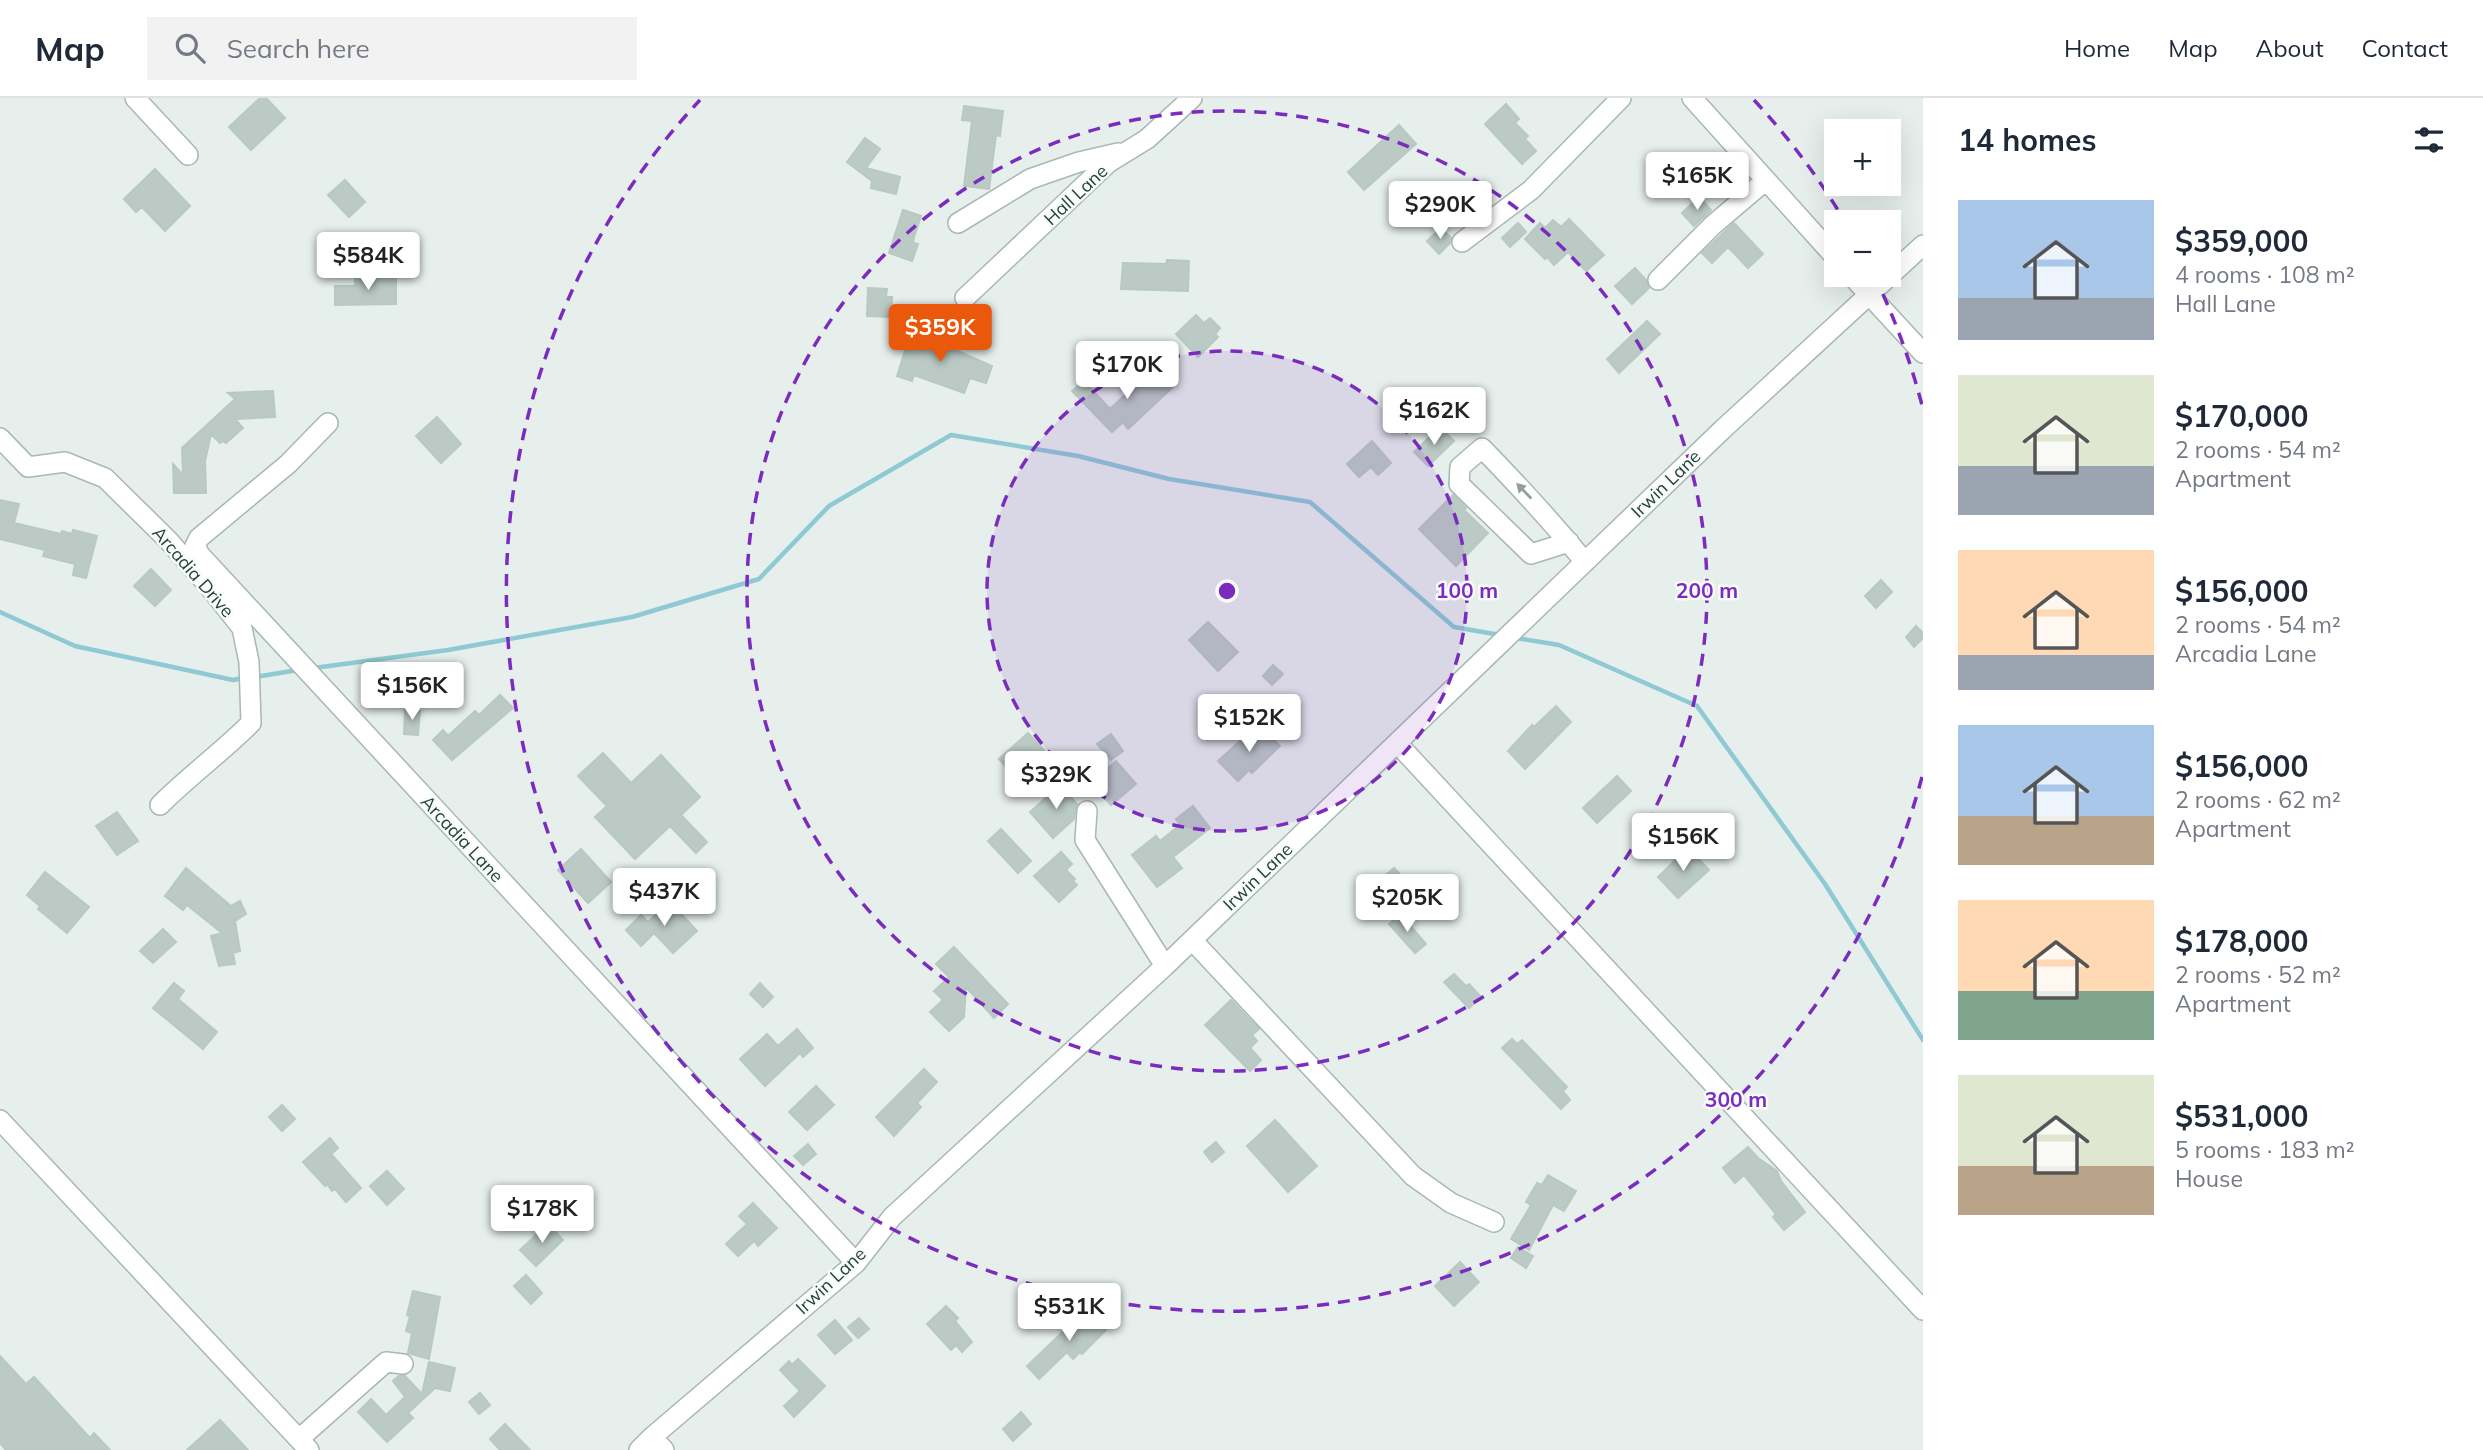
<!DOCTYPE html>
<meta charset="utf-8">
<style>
body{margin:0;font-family:Mulish,sans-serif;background:#f2f2f3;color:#1f2937;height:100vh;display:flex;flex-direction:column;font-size:26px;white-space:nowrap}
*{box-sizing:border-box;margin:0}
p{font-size:23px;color:#747a83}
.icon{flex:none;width:38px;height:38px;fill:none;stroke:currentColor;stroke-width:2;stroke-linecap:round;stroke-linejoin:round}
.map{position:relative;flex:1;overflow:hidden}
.drawer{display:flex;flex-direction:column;background:#fff;width:560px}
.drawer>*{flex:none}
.controls{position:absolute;left:1824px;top:21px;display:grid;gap:14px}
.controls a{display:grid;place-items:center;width:77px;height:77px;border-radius:0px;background:#fff;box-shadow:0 7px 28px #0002;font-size:35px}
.price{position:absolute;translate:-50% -60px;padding:0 16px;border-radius:7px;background:#fff;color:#222;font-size:23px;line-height:46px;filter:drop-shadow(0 2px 4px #0008)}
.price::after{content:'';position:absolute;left:50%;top:42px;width:21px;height:16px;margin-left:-10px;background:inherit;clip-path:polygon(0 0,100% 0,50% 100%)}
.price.active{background:#ea580c;color:#fff}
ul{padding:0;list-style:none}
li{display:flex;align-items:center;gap:21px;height:175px;padding:0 35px}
li span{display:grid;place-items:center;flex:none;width:196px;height:140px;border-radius:0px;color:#555}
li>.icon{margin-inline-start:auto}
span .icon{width:84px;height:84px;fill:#fffc;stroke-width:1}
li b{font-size:30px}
h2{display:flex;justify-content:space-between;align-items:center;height:84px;padding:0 35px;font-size:30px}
header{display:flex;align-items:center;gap:42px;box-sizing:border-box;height:98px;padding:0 35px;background:#fff;border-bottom:2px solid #e0e1e3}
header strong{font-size:33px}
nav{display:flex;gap:38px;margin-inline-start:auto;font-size:24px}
.search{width:490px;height:63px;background:#f2f2f3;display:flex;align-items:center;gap:18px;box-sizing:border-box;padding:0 24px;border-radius:0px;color:#747a83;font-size:26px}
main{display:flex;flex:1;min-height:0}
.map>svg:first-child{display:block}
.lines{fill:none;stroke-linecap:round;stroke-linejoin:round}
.stream{stroke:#8ec9d4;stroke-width:4.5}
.building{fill:#bbcac4;stroke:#b8c9c2;stroke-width:2}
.minor-casing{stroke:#a8b8b2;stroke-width:22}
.minor{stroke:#fff;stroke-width:19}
.oneway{fill:#92a09c}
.ring{fill:none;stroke:#7b2cbf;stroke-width:3.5;stroke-dasharray:12 9}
.labels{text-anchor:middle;stroke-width:5;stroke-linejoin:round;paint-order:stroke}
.street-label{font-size:18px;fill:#24423a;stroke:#f7fbf9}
.centre{fill:#7b2cbf;stroke:#f7fbf9;stroke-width:3.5}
.ring-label{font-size:21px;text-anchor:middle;font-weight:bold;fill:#7b2cbf;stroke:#f7fbf9;stroke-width:5;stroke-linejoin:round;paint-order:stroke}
</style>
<header>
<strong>Map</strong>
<div class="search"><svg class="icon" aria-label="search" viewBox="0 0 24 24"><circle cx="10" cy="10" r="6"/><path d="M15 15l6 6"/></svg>Search here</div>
<nav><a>Home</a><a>Map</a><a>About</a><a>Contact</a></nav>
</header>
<main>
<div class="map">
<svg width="1923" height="1352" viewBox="0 0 1923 1352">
<rect width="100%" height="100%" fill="#e6efeb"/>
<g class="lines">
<!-- stream -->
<path class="stream" d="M0 514 75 548 233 582 243 580
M1516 540 1559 547 1697 608 1825 786 1923 942
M314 570 448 552 632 519 759 481 829 408 951 337 1078 358 1169 381 1310 404 1454 529 1500 537
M255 579 298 572"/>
</g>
<!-- building -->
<path class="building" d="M260 0H266L285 20 251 52 229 29Z
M1506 6 1519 21 1515 25 1528 38 1525 41 1536 53 1522 66 1485 26Z
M964 8 1003 13 1000 38 996 37 989 91 964 88 972 23 962 22Z
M1399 27 1416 46 1364 92 1348 74Z
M865 40 880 51 866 70 900 79 896 96 871 90 872 83 847 64Z
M155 71 190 108 165 133 142 109 136 114 124 101Z
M345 82 365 104 349 119 328 97Z
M1699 99 1711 112 1694 128 1682 115Z
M903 112 921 118 914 139 913 145 918 146 912 163 889 155Z
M1569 121 1604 157 1586 173 1568 154 1554 167 1547 159 1545 161 1525 141 1540 125 1545 130 1553 122 1561 129Z
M1518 125 1526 134 1510 149 1502 140Z
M1734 125 1763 156 1748 170 1728 149 1712 165 1702 155Z
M1441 130 1451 140 1450 145 1439 156 1427 143Z
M1167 162 1189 163 1188 193 1121 191 1123 165 1166 166Z
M1635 170 1646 182 1649 190 1632 206 1615 188Z
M355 179H396V206L335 207V188H355Z
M868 190 887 191 886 199H892L891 219 867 218Z
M1196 217 1204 225 1210 220 1220 230 1215 236 1218 239 1198 259 1176 236Z
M1647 223 1660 236 1619 275 1607 261Z
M912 231 934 239 932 241 943 245 944 247 992 268 986 285 970 280 964 295 914 277 912 283 897 278Z
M1155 269 1173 289 1128 331 1123 324 1112 334 1072 293 1084 283 1110 311Z
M273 293 275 319 235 321 243 330 226 345 223 343 220 345 211 336 205 363 206 395H174L173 366 183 377 182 350 235 301 228 295Z
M437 319 461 346 441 365 416 338Z
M1440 329 1454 343 1428 368 1414 354Z
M1372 343 1391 365 1378 377 1371 369 1359 379 1347 366Z
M1453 397 1466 410 1464 412 1488 435 1456 468 1419 431Z
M0 402 19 406 14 425 61 436 62 433 72 436 73 432 97 438 86 480 73 477 75 466 43 458 45 452 0 441Z
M151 471 171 492 155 508 134 488Z
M1881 482 1892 494 1876 510 1865 498Z
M1208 524 1238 554 1218 573 1189 542Z
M1916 528 1923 535V540L1914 549 1906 539Z
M1273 567 1283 576 1272 587 1263 578Z
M500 597 513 610 452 662 433 642 443 632 448 638 475 613 479 617Z
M1556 608 1571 624 1525 671 1508 653 1532 627 1534 629Z
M405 612 420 613 418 637 404 636Z
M1261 629 1280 648 1252 675 1249 672 1238 683 1218 663 1240 643 1243 646Z
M1028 635 1044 652 1014 678 999 661Z
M1111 636 1123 653 1111 662 1097 646Z
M603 655 631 685 661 657 700 699 681 717 707 744 696 755 670 728 635 761 595 719 607 708 578 678Z
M1116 663 1136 686 1111 707 1091 685Z
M1617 678 1631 693 1597 725 1583 710Z
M1060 687 1077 706 1074 721 1053 740 1030 714Z
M1193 708 1210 730 1173 759 1182 770 1157 789 1132 757 1156 738 1160 743 1180 727 1176 721Z
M117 714 138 743 117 757 96 728Z
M1001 731 1031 763 1018 775 988 743Z
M1688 750 1709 772 1678 800 1658 779Z
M581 751 611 784 588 805 558 772Z
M1061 754 1072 766 1066 772 1075 781 1073 783 1077 787 1059 804 1034 778Z
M186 770 231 808 240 803 246 816 235 823 240 853 233 855 235 866 219 868 211 838 222 835 187 807 183 812 165 798Z
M1394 770 1423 801 1405 818 1375 786Z
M45 774 89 809 67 835 38 811 40 808 27 797Z
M670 804 697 833 673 855 654 835 641 848 626 832 641 817 648 824Z
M1400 816 1426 846 1415 855 1389 826Z
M163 831 176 844 153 865 140 853Z
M954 849 1008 906 994 920 966 889 964 919 949 933 930 914 943 902 934 893 949 879 936 866Z
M1454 876 1466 888 1469 886 1481 899 1469 910 1444 884Z
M174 885 184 893 178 901 217 934 203 951 153 910Z
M760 885 773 899 763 909 750 896Z
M1231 902 1259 931 1252 937 1257 943 1250 950 1261 962 1250 973 1205 927Z
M797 931 813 950 803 959 800 955 765 988 740 961 767 936 778 948Z
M1512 941 1517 946 1522 942 1567 989 1563 993 1570 1002 1561 1011 1502 950Z
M924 971 937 984 917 1005 921 1009 894 1038 876 1019Z
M816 988 834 1007 807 1032 789 1014Z
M282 1007 295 1021 282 1033 269 1019Z
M1275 1022 1317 1068 1288 1094 1247 1048Z
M330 1040 338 1050 331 1056 361 1090 346 1104 335 1091 332 1093 327 1086 325 1088 303 1064Z
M1216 1044 1224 1054 1212 1064 1204 1054Z
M808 1046 816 1056 803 1067 794 1058Z
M1748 1049 1758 1060 1777 1073 1781 1083 1805 1114 1784 1132 1773 1119 1776 1116 1744 1077 1735 1085 1723 1070Z
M387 1073 404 1091 387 1107 370 1088Z
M1548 1077 1576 1093 1564 1113 1553 1107 1529 1152 1511 1141 1531 1107 1526 1104 1537 1085 1542 1087Z
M753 1105 777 1130 758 1148 754 1143 738 1158 726 1146 747 1126 739 1118Z
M548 1126 563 1142 536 1168 520 1152Z
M1518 1149 1533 1158 1526 1170 1511 1160Z
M1460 1164 1479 1184 1454 1208 1435 1188Z
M526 1177 542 1195 531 1206 514 1188Z
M413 1193 440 1199 429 1261 408 1255 412 1235 406 1233 410 1218 407 1217Z
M946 1208 958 1220 955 1223 972 1244 962 1254 956 1247 951 1252 927 1226Z
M1087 1211 1106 1232 1082 1256 1080 1254 1073 1261 1067 1254 1039 1281 1027 1268Z
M859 1220 869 1231 858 1240 848 1229Z
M835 1222 852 1242 835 1256 818 1237Z
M0 1258 26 1286 34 1279 90 1340 94 1335 110 1352H6L0 1345Z
M798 1261 825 1288 794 1319 784 1308 800 1293 780 1272 789 1263 792 1267Z
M429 1264 455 1270 450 1293 435 1290 408 1315 413 1320 387 1344 358 1314 371 1301 386 1317 405 1299 393 1283 399 1278H405L422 1296Z
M480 1295 490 1307 479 1316 469 1304Z
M1021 1314 1031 1326 1013 1343 1003 1331Z
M220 1322 248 1352H187Z
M505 1326 530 1352H500L490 1341Z"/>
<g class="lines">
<defs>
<path id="minor" d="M135 0 188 57
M1692 0 1836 160
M958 125 1030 81 1079 64 1118 55
M1462 144 1531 92 1621 0
M1851 177 1923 255
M1658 182 1713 127 1766 82
M965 200 1108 65 1147 41 1192 0
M328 325 288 366 199 440 195 448 200 457 856 1165
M0 340 28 369 65 364 105 380 168 442 207 486 242 530 249 564 251 625C222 654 189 678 160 707
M1569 444 1531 456 1459 386 1460 369 1482 350C1518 387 1552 424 1585 464
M1397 645 1923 1212
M1087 713 1085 742 1165 868
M1192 842 1413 1078 1451 1105 1494 1124
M0 1022 309 1352
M652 1339 664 1352
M299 1341 386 1264 403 1266
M639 1352 652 1339 856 1165 892 1119 1165 868 1722 332 1923 147"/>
</defs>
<!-- minor casing -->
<use href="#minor" class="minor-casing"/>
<!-- minor -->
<use href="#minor" class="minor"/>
</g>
<!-- one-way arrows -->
<defs><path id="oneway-solid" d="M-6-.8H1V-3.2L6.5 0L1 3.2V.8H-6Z" transform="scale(1.75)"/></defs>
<use class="oneway" href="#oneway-solid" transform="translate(1524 393) rotate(-134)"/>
<!-- distance rings -->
<circle cx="1227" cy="493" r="240" fill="#7b2cbf" fill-opacity=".12"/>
<g class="ring">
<circle cx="1227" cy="493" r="240"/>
<circle cx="1227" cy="493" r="480"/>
<path d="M1922 679A720 720 0 1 1 700 2M1754 2A720 720 0 0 1 1844 122M1874 177A720 720 0 0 1 1922 307"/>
</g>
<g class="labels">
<!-- street labels -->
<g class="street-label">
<text transform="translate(1076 97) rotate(-43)" y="6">Hall Lane</text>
<text transform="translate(1666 386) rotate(-44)" y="6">Irwin Lane</text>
<text transform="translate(193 474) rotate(49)" y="6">Arcadia Drive</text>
<text transform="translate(462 741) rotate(47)" y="6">Arcadia Lane</text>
<text transform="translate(1258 779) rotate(-44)" y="6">Irwin Lane</text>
<text transform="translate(831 1183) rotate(-43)" y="6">Irwin Lane</text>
</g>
</g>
<circle cx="1227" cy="493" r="10" class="centre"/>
<g class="ring-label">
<text x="1467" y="500">100 m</text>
<text x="1707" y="500">200 m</text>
<text x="1736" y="1009">300 m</text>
</g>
</svg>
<div class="controls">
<a>+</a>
<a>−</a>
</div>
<b class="price" style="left:1697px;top:114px">$165K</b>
<b class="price" style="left:1440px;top:143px">$290K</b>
<b class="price" style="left:368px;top:194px">$584K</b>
<b class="price active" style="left:940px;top:266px">$359K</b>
<b class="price" style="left:1127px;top:303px">$170K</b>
<b class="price" style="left:1434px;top:349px">$162K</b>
<b class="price" style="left:412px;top:624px">$156K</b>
<b class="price" style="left:1249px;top:656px">$152K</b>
<b class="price" style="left:1056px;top:713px">$329K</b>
<b class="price" style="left:1683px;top:775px">$156K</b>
<b class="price" style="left:664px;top:830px">$437K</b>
<b class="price" style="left:1407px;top:836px">$205K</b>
<b class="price" style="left:542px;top:1147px">$178K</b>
<b class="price" style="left:1069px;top:1245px">$531K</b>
</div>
<section class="drawer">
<h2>14 homes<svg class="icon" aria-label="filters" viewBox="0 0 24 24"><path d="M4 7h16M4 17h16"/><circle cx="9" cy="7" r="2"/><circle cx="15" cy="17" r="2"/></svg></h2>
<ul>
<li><span style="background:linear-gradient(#a9c7e8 70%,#9aa5b1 0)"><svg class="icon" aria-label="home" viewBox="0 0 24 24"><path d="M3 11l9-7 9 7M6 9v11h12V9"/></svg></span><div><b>$359,000</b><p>4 rooms · 108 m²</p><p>Hall Lane</p></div></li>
<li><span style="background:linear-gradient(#dfe7d0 65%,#9aa5b1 0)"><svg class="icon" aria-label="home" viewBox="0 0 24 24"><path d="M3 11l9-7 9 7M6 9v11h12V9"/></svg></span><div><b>$170,000</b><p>2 rooms · 54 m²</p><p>Apartment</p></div></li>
<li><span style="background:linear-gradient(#ffd9b3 75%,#9aa5b1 0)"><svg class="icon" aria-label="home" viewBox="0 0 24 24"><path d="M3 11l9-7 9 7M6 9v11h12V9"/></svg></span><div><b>$156,000</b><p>2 rooms · 54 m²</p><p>Arcadia Lane</p></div></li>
<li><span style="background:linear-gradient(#a9c7e8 65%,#b9a48a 0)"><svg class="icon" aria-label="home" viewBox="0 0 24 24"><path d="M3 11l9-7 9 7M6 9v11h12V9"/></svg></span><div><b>$156,000</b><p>2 rooms · 62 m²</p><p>Apartment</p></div></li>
<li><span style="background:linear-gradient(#ffd9b3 65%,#7fa58c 0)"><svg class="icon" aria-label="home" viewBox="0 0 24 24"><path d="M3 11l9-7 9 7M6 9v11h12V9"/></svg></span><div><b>$178,000</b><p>2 rooms · 52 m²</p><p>Apartment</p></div></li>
<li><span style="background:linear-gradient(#dfe7d0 65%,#b9a48a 0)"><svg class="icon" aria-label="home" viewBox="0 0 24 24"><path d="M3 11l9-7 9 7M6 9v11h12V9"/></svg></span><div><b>$531,000</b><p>5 rooms · 183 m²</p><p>House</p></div></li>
</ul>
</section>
</main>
